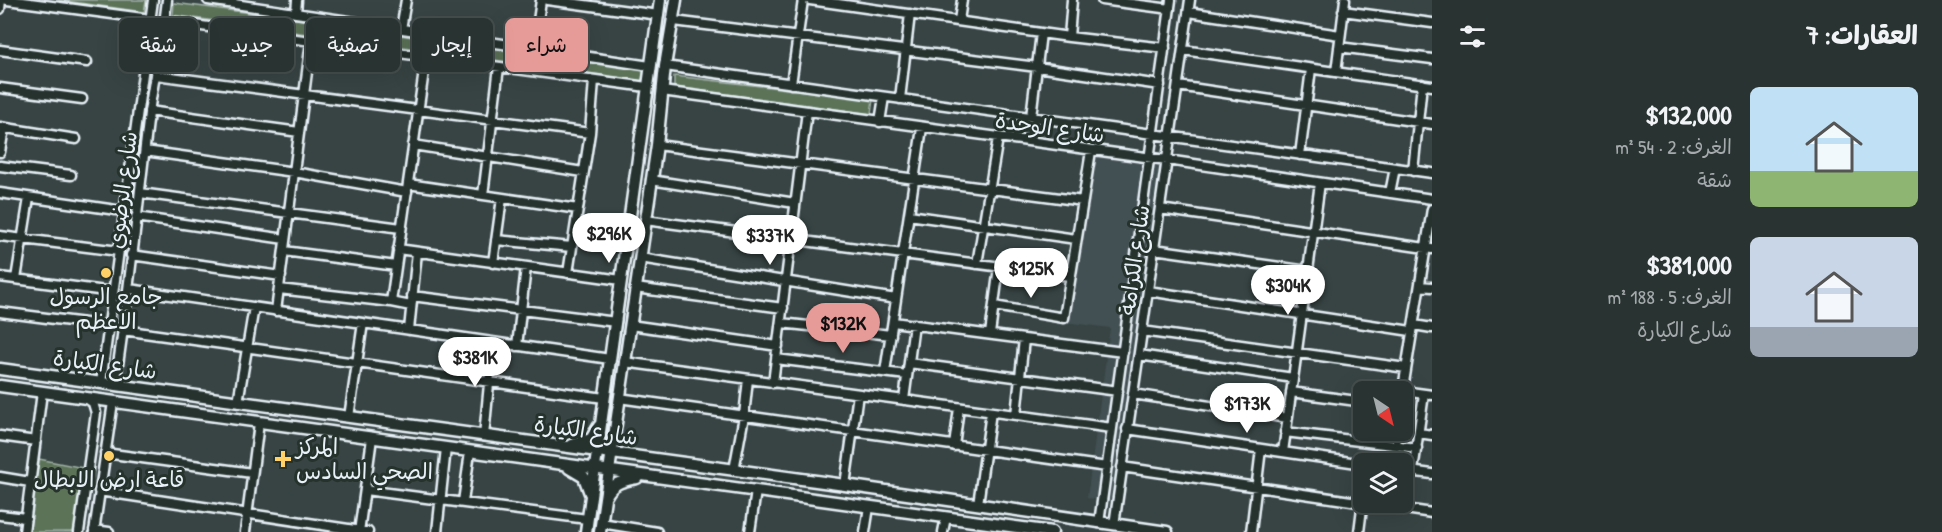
<!DOCTYPE html>
<html lang="ar">
<meta charset="utf-8">
<style>
body{margin:0;font-family:"Patrick Hand","Playpen Sans Arabic",sans-serif;background:#353f3e;color:#f1f3f6;direction:rtl;height:100vh;display:flex;flex-direction:column;font-size:22px;white-space:nowrap}
*{box-sizing:border-box;margin:0}
p{font-size:20px;color:#a5aaac}
.icon{flex:none;width:33px;height:33px;fill:none;stroke:currentColor;stroke-width:2;stroke-linecap:round;stroke-linejoin:round}
.map{position:relative;flex:1;overflow:hidden;direction:ltr}
.drawer{display:flex;flex-direction:column;background:#293332;width:510px}
.drawer>*{flex:none}
.guide{position:absolute;left:18px;top:18px;width:570px;height:54px;direction:rtl;display:flex;gap:12px}
.needle{width:39px;rotate:145deg}
.fabs{position:absolute;left:1353px;top:381px;display:grid;gap:12px}
.fabs a{display:grid;place-items:center;width:60px;height:60px;border-radius:9px;background:#293332;box-shadow:0 6px 24px #0002,0 0 0 2px #454e4d;font-size:30px}
.price{position:absolute;translate:-50% -51px;padding:0 14px;border-radius:21px;background:#fff;color:#222;font-size:20px;line-height:39px;filter:drop-shadow(0 2px 3px #0008)}
.price::after{content:'';position:absolute;left:50%;top:36px;width:18px;height:14px;margin-left:-9px;background:inherit;clip-path:polygon(0 0,100% 0,50% 100%)}
.price.selected{background:#e69b98;color:#111}
ul{padding:0;list-style:none}
li{display:flex;align-items:center;gap:18px;height:150px;padding:0 24px}
li span{display:grid;place-items:center;flex:none;width:168px;height:120px;border-radius:9px;color:#555}
li>.icon{margin-inline-start:auto}
span .icon{width:72px;height:72px;fill:#fffc;stroke-width:1}
li b{font-size:26px}
h2{display:flex;justify-content:space-between;align-items:center;height:72px;padding:0 24px;font-size:26px}
.tag{padding:0 21px;border-radius:9px;background:#293332;box-shadow:0 6px 24px #0002,0 0 0 2px #454e4d;font-size:21px;line-height:54px}
.tag.selected{background:#e69b98;color:#111}
main{display:flex;flex:1;min-height:0}
.map>svg:first-child{display:block}
.built{fill:#435052}
.green{fill:#5b7358;stroke:#a2b2a8;stroke-width:1.5}
.lines{fill:none;stroke-linecap:round;stroke-linejoin:round}
.minor-casing{stroke:#e8f1f8;stroke-width:13}
.major-casing{stroke:#e8f1f8;stroke-width:15}
.minor{stroke:#26332d;stroke-width:8}
.major{stroke:#26332d;stroke-width:10}
.poi-dot{fill:#ffd166;stroke:#26332d;stroke-width:2}
.labels{text-anchor:middle;stroke-width:6;stroke-linejoin:round;paint-order:stroke}
.street-label{font-size:22px;fill:#e8f1f8;stroke:#26332d}
.poi-label{font-size:22px;fill:#e8f1f8;stroke:#26332d}
</style>
<main>
<section class="drawer">
<h2>العقارات: 7<svg class="icon" aria-label="filters" viewBox="0 0 24 24"><path d="M4 7h16M4 17h16"/><circle cx="9" cy="7" r="2"/><circle cx="15" cy="17" r="2"/></svg></h2>
<ul>
<li><span style="background:linear-gradient(#bfe0f5 70%,#8fb573 0)"><svg class="icon" aria-label="home" viewBox="0 0 24 24"><path d="M3 11l9-7 9 7M6 9v11h12V9"/></svg></span><div><b>$132,000</b><p>الغرف: 2 · 54 m²</p><p>شقة</p></div></li>
<li><span style="background:linear-gradient(#c9d6e8 75%,#9aa5b1 0)"><svg class="icon" aria-label="home" viewBox="0 0 24 24"><path d="M3 11l9-7 9 7M6 9v11h12V9"/></svg></span><div><b>$381,000</b><p>الغرف: 5 · 188 m²</p><p>شارع الكيارة</p></div></li>
</ul>
</section>
<div class="map">
<svg width="1432" height="532" viewBox="0 0 1432 532">
<rect width="100%" height="100%" fill="#374443"/>
<filter id="ink" filterUnits="userSpaceOnUse"><feTurbulence type="fractalNoise" baseFrequency=".0167" numOctaves="2"/><feDisplacementMap in="SourceGraphic" scale="12" xChannelSelector="R" yChannelSelector="G"/><feConvolveMatrix kernelMatrix="1 2 1 2 8 2 1 2 1" color-interpolation-filters="sRGB"/></filter>
<g filter="url(#ink)">
<!-- built -->
<path class="built" d="M1093 154 1162 164 1115 502 1087 498 1110 328 1064 322Z"/>
<!-- green -->
<path class="green" d="M58 0H146L144 12Z
M174 3 373 29 371 43 173 15Z
M391 34 644 68 642 81 390 45Z
M674 76 873 99 871 114 674 87Z
M34 458 84 468 76 532H24Z"/>
<g class="lines">
<defs>
<path id="minor" d="M7 0 150 19
M208 0 650 66
M547 0 659 15
M810 0 1069 37 1165 48
M1102 0 1170 9
M0 9 1 0
M1343 11 1432 23
M1189 12 1340 35
M296 13 297 0
M165 21 647 87
M674 21 1037 67 1160 85
M959 21 962 0
M401 29 406 0
M1069 37 1072 0
M1339 47 1432 59
M534 49 541 0
M0 50 87 62
M378 50 382 26
M1183 50 1432 86
M665 66 1432 173
M1336 72 1345 0
M156 75 590 133
M791 84 803 0
M1178 86 1432 124
M0 88 82 99
M662 91 1167 160 1432 199
M900 99 910 14
M149 111 299 132
M1031 117 1041 33
M880 122 884 97
M0 127 76 139
M413 145 583 172
M657 145 1083 201
M145 151 294 172 407 192
M0 152 4 128
M1300 155 1311 69
M0 166 71 175
M1413 171 1422 84
M651 180 795 203
M408 184 578 209
M0 193 123 211
M140 193 401 228
M1390 193 1395 168
M483 195 499 67
M1160 209 1432 249
M909 215 1076 239
M136 217 285 239
M645 220 1070 276
M0 236 119 251
M496 240 572 247
M398 249 621 280
M1154 249 1308 271
M284 251 396 266
M131 255 281 276
M640 258 896 299
M493 263 502 198
M977 264 998 138
M568 273 590 133 594 80
M0 277 113 292
M16 279 29 198
M1420 286 1432 287
M635 288 783 308
M129 289 610 359
M279 289 391 302 411 306
M1148 291 1411 331
M412 296 616 322
M391 302 426 57
M994 306 1064 318 1091 151
M276 311 311 41
M0 312 109 326
M893 322 1123 352
M781 323 891 335
M630 325 778 346
M1414 325 1432 328
M123 330 604 398
M409 330 417 252
M1142 331 1406 368
M990 334 999 267
M517 346 526 267
M1139 355 1293 378
M776 359 907 375
M624 362 1112 428
M909 363 1118 391
M885 372 922 128
M458 377 463 338
M101 383 153 0
M773 383 807 111
M115 385C129 294 138 204 149 113 154 75 163 38 167 0
M1403 391 1432 395
M1291 392 1364 402
M1133 394 1287 418
M1402 395 1432 209
M619 398 1107 467
M904 400 914 324
M238 402 254 307
M1016 415 1024 339
M349 417 363 323
M1127 429 1364 464
M1285 432 1417 448
M1419 433 1432 435
M0 436 36 441
M484 436 493 342
M1396 445 1398 430
M954 446 959 408
M1283 452 1320 183
M105 453 252 473
M1122 467 1432 513
M734 470 744 416 748 379
M1402 470 1432 474
M1413 471 1424 394
M0 477 30 482
M845 485 858 394
M365 490 587 519
M99 491 368 532
M463 502 470 452
M978 504 991 412
M0 515 26 518
M601 523 657 532
M1099 523 1171 0
M1114 525 1190 0
M94 530 109 532
M24 532 42 392
M79 532 96 413 93 403 86 398
M94 532 113 402
M245 532 259 423
M359 532 372 438
M437 532 446 448
M750 532 756 491
M865 532 869 507
M943 532 946 517
M1251 532 1261 449
M1359 532 1363 500"/>
<path id="major" d="M0 369 845 485 1167 532
M0 386 1052 532
M572 445 591 439 599 426
M569 468 584 477 590 493
M606 496C613 482 623 481 637 478
M586 532 660 0
M600 532 657 145 665 66 676 0"/>
</defs>
<!-- minor casing -->
<use href="#minor" class="minor-casing"/>
<!-- major casing -->
<use href="#major" class="major-casing"/>
<!-- minor -->
<use href="#minor" class="minor"/>
<!-- major -->
<use href="#major" class="major"/>
</g>
</g>
<!-- markers -->
<g class="poi-dot">
<circle cx="106" cy="273" r="6"/>
<circle cx="109" cy="456" r="6"/>
<path d="M280 450h6v6h6v6h-6v6h-6v-6h-6v-6h6z"/>
</g>
<g class="labels">
<!-- street labels -->
<g class="street-label">
<text transform="translate(1050 127) rotate(8)" y="8">شارع الوحدة</text>
<text transform="translate(122 190) rotate(-83)" y="8">شارع الرضوي</text>
<text transform="translate(1134 260) rotate(-82)" y="8">شارع الكرامة</text>
<text transform="translate(105 364) rotate(8)" y="8">شارع الكيارة</text>
<text transform="translate(586 430) rotate(8)" y="8">شارع الكيارة</text>
</g>
<!-- poi labels -->
<g class="poi-label">
<text x="106" y="304">جامع الرسول<tspan x="106" dy="25">الاعظم</tspan></text>
<text x="296" y="454" text-anchor="start">المركز<tspan x="296" dy="25">الصحي السادس</tspan></text>
<text x="109" y="487">قاعة ارض الابطال</text>
</g>
</g>
</svg>
<div class="fabs">
<a><svg class="needle" viewBox="-14 -14 28 28"><path d="M0-13l5 13h-10z" fill="#e53935"/><path d="M0 13l5-13h-10z" fill="#a5aaac"/></svg></a>
<a><svg class="icon" aria-label="layers" viewBox="0 0 24 24"><path d="M12 4l9 5-9 5-9-5zM3 14l9 5 9-5"/></svg></a>
</div>
<b class="price" style="left:609px;top:264px">$296K</b>
<b class="price" style="left:770px;top:266px">$337K</b>
<b class="price" style="left:1031px;top:299px">$125K</b>
<b class="price" style="left:1288px;top:316px">$304K</b>
<b class="price selected" style="left:843px;top:354px">$132K</b>
<b class="price" style="left:475px;top:388px">$381K</b>
<b class="price" style="left:1247px;top:434px">$173K</b>
<div class="guide">
<a class="tag selected">شراء</a>
<a class="tag">إيجار</a>
<a class="tag">تصفية</a>
<a class="tag">جديد</a>
<a class="tag">شقة</a>
</div>
</div>
</main>
